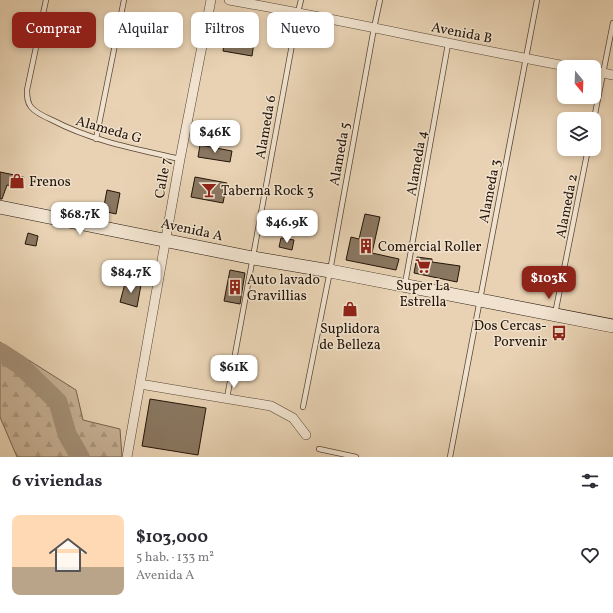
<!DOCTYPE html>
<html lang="es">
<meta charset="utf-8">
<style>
body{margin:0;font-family:Vollkorn,serif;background:#f7f7f7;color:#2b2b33;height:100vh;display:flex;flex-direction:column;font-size:15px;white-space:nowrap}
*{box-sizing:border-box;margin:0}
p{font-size:13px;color:#7c7c81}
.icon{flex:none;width:22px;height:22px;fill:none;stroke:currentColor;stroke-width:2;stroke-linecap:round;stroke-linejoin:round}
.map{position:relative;height:457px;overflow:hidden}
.sheet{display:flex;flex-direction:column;background:#fff;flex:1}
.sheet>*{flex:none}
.banner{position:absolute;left:12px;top:12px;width:400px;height:36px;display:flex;gap:8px}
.needle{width:26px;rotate:161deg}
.tools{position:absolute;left:557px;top:60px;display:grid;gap:8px}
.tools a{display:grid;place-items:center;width:44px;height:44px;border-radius:8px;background:#fff;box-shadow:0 2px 6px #0003;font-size:20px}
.price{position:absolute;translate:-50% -34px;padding:0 9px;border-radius:8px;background:#fff;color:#222;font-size:13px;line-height:26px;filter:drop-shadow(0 1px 2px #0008)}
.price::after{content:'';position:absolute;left:50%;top:24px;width:12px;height:9px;margin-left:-6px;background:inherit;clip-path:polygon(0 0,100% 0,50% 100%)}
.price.selected{background:#8f2418;color:#fff}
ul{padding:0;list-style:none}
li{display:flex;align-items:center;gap:12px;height:100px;padding:0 12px}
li+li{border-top:1px solid #e1e1e2}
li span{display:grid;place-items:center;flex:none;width:112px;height:80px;border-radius:8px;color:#555}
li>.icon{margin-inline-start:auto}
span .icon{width:48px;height:48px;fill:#fffc;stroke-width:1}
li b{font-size:17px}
h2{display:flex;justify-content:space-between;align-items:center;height:48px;padding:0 12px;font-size:17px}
.chip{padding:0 14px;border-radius:8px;background:#fff;box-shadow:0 2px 6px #0003;font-size:14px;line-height:36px}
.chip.selected{background:#8f2418;color:#fff}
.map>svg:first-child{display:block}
.forest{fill:url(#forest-firs);stroke:#76644f}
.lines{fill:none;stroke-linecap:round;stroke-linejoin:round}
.river{stroke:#a59279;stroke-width:19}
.building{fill:#8a7761;stroke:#241508}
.lane-casing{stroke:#543;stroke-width:6}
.street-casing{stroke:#543;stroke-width:10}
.secondary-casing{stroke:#241508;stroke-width:14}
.lane{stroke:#f0e2ce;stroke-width:4.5}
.street{stroke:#f0e2ce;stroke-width:9}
.secondary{stroke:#f0e2ce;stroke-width:13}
.labels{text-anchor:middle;stroke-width:3;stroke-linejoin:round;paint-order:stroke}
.street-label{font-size:14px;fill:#241508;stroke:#f0e2ce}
.poi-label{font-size:14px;fill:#241508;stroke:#f0e2ce;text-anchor:start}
</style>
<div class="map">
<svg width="613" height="457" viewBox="0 0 613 457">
<defs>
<pattern id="forest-firs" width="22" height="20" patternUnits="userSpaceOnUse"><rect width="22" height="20" fill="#c7b296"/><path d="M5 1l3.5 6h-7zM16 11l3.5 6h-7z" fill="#ab9880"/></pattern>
</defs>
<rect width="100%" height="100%" fill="#e8d2b3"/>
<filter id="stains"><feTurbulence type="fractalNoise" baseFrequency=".005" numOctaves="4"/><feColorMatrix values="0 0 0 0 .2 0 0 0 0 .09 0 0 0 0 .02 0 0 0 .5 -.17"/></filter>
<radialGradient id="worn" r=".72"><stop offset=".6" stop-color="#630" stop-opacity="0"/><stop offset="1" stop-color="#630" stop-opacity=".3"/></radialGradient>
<!-- forest -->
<path class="forest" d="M0 342 76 390 83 420 120 429 122 457H17L0 417Z"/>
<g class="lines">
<!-- river -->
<path class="river" d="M0 352 20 365 58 402 67 434 80 457"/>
</g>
<!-- building -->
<path class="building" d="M225 37 254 42 252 56 223 51Z
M200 145 232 151 230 162 198 157Z
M0 172 24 177 21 188 7 185 2 199H0Z
M195 177 227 183 223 203 191 197Z
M107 190 120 193 116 214 103 211Z
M365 214 380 217 372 253 399 259 396 270 346 260 351 237 359 239Z
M28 233 38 236 36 246 25 244Z
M281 238 294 240 292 250 279 247Z
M417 257 432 259V262L460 266 457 282 414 273Z
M230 270 245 273 240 304 224 301Z
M126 280 141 285 137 307 120 302Z
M150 399 206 408 198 455 142 446Z"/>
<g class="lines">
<defs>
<path id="lane" d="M46 0 27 90C27 96 27 102 31 107 36 113 45 117 52 120 92 141 136 149 180 159
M594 119 613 23
M96 139 124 0
M405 284 448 44
M555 314 588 149
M227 398 298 12 301 0
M303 407 330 271 374 28 380 0
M319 449 356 457
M450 457 537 0"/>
<path id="street" d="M229 0C343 20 457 46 571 67
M594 71 613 75
M140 384 271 406 293 418 306 435
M127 457 180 159 211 0"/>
<path id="secondary" d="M0 207 253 258 330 271 613 326"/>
</defs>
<!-- lane casing -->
<use href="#lane" class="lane-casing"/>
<!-- street casing -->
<use href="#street" class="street-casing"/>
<!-- secondary casing -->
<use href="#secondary" class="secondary-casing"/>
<!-- lane -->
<use href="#lane" class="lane"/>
<!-- street -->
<use href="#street" class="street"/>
<!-- secondary -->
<use href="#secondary" class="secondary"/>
</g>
<!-- icons -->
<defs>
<symbol id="shop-bare" viewBox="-9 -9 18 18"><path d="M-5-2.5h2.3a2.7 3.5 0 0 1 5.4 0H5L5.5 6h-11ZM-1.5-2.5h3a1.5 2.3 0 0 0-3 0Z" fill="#8f2418" stroke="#f0e2ce" stroke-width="2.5" paint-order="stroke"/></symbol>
<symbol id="bar-bare" viewBox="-9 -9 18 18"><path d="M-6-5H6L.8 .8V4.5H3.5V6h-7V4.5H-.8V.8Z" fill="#8f2418" stroke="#f0e2ce" stroke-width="2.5" paint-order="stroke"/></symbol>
<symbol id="building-bare" viewBox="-9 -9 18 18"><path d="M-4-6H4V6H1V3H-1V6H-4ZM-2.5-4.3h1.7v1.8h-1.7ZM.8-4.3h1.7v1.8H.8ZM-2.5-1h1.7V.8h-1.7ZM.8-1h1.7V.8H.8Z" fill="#8f2418" stroke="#f0e2ce" stroke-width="2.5" paint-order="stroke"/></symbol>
<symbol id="supermarket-bare" viewBox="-9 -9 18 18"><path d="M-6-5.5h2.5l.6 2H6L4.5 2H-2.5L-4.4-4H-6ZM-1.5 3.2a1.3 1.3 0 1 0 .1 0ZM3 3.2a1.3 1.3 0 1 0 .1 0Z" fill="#8f2418" stroke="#f0e2ce" stroke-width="2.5" paint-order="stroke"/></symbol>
<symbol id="bus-bare" viewBox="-9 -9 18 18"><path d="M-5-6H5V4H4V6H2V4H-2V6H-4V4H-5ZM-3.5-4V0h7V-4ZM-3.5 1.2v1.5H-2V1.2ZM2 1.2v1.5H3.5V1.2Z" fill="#8f2418" stroke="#f0e2ce" stroke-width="2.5" paint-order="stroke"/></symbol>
</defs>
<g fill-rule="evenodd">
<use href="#shop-bare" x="6" y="170" width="22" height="22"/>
<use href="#bar-bare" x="198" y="179" width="22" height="22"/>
<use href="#building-bare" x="355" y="235" width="22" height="22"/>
<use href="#supermarket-bare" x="412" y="255" width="22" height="22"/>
<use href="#building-bare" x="224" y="276" width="22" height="22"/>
<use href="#shop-bare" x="339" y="298" width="22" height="22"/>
<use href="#bus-bare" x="548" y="322" width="22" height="22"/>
</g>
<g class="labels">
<!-- street labels -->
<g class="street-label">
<text transform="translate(462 32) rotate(11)" y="5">Avenida B</text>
<text transform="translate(265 127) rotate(-80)" y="5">Alameda 6</text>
<text transform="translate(109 129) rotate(16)" y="5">Alameda G</text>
<text transform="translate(339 154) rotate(-80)" y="5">Alameda 5</text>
<text transform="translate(416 163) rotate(-80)" y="5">Alameda 4</text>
<text transform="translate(162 178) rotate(-80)" y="5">Calle 7</text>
<text transform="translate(489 191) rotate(-79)" y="5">Alameda 3</text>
<text transform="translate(566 206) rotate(-79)" y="5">Alameda 2</text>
<text transform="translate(192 229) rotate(12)" y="5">Avenida A</text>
</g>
<!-- poi labels -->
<g class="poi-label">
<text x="29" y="186">Frenos</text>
<text x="221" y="195">Taberna Rock 3</text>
<text x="378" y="251">Comercial Roller</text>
<text x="247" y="284">Auto lavado<tspan x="247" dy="16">Gravillias</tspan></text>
<text x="423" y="290" text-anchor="middle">Super La<tspan x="423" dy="16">Estrella</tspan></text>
<text x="547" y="330" text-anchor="end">Dos Cercas-<tspan x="547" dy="16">Porvenir</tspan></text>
<text x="350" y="333" text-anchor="middle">Suplidora<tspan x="350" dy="16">de Belleza</tspan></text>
</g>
</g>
<rect width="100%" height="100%" filter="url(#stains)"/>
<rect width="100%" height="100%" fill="url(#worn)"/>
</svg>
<div class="tools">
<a><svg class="needle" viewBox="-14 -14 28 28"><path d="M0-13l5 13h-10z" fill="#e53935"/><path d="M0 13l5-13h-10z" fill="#7c7c81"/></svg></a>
<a><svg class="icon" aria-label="layers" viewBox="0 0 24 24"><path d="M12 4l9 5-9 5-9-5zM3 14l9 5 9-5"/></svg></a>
</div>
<b class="price" style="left:215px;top:154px">$46K</b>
<b class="price" style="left:80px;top:236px">$68.7K</b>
<b class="price" style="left:287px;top:244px">$46.9K</b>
<b class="price" style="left:131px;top:294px">$84.7K</b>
<b class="price selected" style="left:549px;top:300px">$103K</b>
<b class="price" style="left:234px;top:389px">$61K</b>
<div class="banner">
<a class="chip selected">Comprar</a>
<a class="chip">Alquilar</a>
<a class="chip">Filtros</a>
<a class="chip">Nuevo</a>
</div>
</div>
<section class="sheet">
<h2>6 viviendas<svg class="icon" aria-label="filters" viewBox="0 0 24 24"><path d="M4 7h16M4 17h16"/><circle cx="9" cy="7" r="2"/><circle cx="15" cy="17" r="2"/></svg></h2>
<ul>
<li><span style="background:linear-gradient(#ffd9b3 65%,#b9a48a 0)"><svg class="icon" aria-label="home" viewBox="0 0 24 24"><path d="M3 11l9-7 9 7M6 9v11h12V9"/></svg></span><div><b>$103,000</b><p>5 hab. · 133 m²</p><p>Avenida A</p></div><svg class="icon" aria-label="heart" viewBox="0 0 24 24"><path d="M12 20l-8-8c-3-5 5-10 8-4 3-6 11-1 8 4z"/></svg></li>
</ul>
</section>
